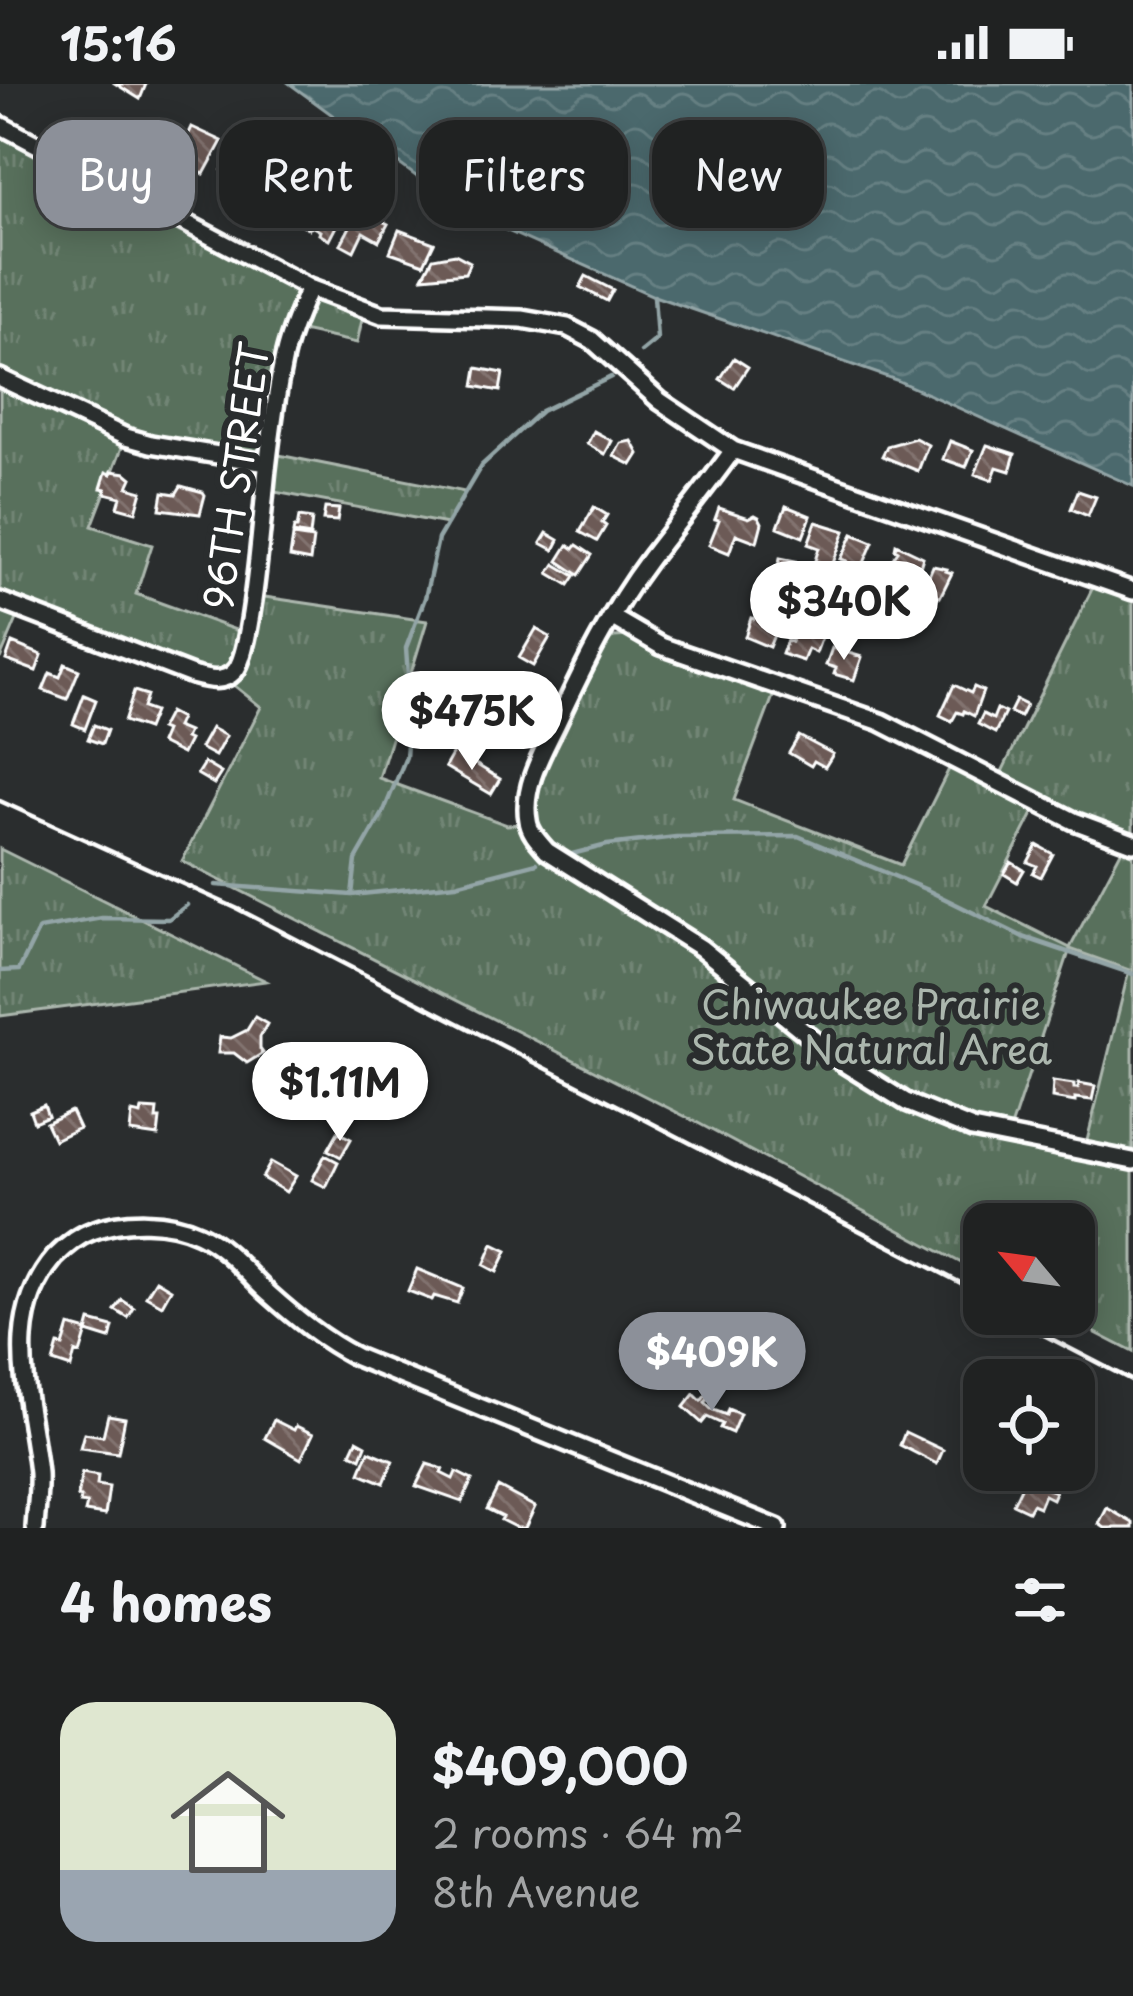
<!DOCTYPE html>
<meta charset="utf-8">
<style>
body{margin:0;font-family:"Playpen Sans",sans-serif;background:#2d2f2f;color:#f1f3f6;height:100vh;display:flex;flex-direction:column;font-size:45px;white-space:nowrap}
*{box-sizing:border-box;margin:0}
p{font-size:39px;color:#a2a4a5}
.icon{flex:none;width:66px;height:66px;fill:none;stroke:currentColor;stroke-width:2;stroke-linecap:round;stroke-linejoin:round}
.map{position:relative;height:1444px;overflow:hidden}
.drawer{display:flex;flex-direction:column;background:#202222;flex:1}
.drawer>*{flex:none}
.guide{position:absolute;left:36px;top:36px;width:1062px;height:108px;display:flex;gap:24px}
.needle{width:78px;rotate:299deg}
.fabs{position:absolute;left:963px;top:1119px;display:grid;gap:24px}
.fabs a{display:grid;place-items:center;width:132px;height:132px;border-radius:24px;background:#202222;box-shadow:0 6px 30px #0003,0 0 0 3px #3d3f40;font-size:60px}
.price{position:absolute;translate:-50% -102px;padding:0 27px;border-radius:42px;background:#fff;color:#222;font-size:39px;line-height:78px;filter:drop-shadow(0 3px 6px #0008)}
.price::after{content:'';position:absolute;left:50%;top:72px;width:36px;height:27px;margin-left:-18px;background:inherit;clip-path:polygon(0 0,100% 0,50% 100%)}
.price.active{background:#8c9099;color:#fff}
ul{padding:0;list-style:none}
li{display:flex;align-items:center;gap:36px;height:300px;padding:0 60px}
li+li{border-top:3px solid #3d3f40}
li span{display:grid;place-items:center;flex:none;width:336px;height:240px;border-radius:36px;color:#555}
li>.icon{margin-inline-start:auto}
span .icon{width:144px;height:144px;fill:#fffc;stroke-width:1}
li b{font-size:51px}
h2{display:flex;justify-content:space-between;align-items:center;height:144px;padding:0 60px;font-size:51px}
.tag{padding:0 42px;border-radius:36px;background:#202222;box-shadow:0 6px 30px #0003,0 0 0 3px #3d3f40;font-size:42px;line-height:108px}
.tag.active{background:#8c9099;color:#fff}
.status{display:flex;justify-content:space-between;align-items:center;height:84px;padding:0 60px;background:#202222;direction:ltr}
.status svg{height:33px;fill:currentColor}
.map>svg:first-child{display:block}
.park{fill:url(#park-tufts);stroke:#acb7ae;stroke-width:3;fill-rule:evenodd}
.water{fill:url(#water-waves);stroke:#93a5a7;stroke-width:3}
.lines{fill:none;stroke-linecap:round;stroke-linejoin:round}
.stream{stroke:#93a5a7;stroke-width:4.5}
.building{fill:url(#building-back-hatch);stroke:#fff;stroke-width:3}
.minor-casing{stroke:#fff;stroke-width:24}
.minor{stroke:#2a2d2e;stroke-width:15}
.rail{stroke:#fff;stroke-width:4.5}
.labels{text-anchor:middle;stroke-width:12;stroke-linejoin:round;paint-order:stroke}
.street-label{font-size:39px;fill:#fff;stroke:#2a2d2e}
.park-label{font-size:39px;fill:#acb7ae;stroke:#2a2d2e}
</style>
<div class="status"><b>15:16</b><svg viewBox="0 0 49 12"><path d="M0 12V9h3v3zM5 12V6h3v6zM10 12V3h3v9zM15 12V0h3v12zM26 1h20v11H26zM47 4h2v5h-2z"/></svg></div>
<div class="map">
<svg width="1133" height="1444" viewBox="0 0 1133 1444">
<defs>
<pattern id="park-tufts" width="24" height="20" patternUnits="userSpaceOnUse" patternTransform="scale(3)"><rect width="24" height="20" fill="#586f5c"/><path d="M3 7l-1-3M5 7V3M7 7l1-3M15 17l-1-3M17 17v-4M19 17l1-3" fill="none" stroke="#718574"/></pattern>
<pattern id="water-waves" width="16" height="10" patternUnits="userSpaceOnUse" patternTransform="scale(3)"><rect width="16" height="10" fill="#4b696d"/><path d="M0 5q4-4 8 0t8 0" fill="none" stroke="#668083"/></pattern>
<pattern id="building-back-hatch" width="6" height="6" patternUnits="userSpaceOnUse" patternTransform="scale(3)"><rect width="6" height="6" fill="#6c5a56"/><path d="M-1 5l2 2M0 0l6 6M5-1l2 2" fill="none" stroke="#82736f"/></pattern>
</defs>
<rect width="100%" height="100%" fill="#2a2d2e"/>
<filter id="ink" filterUnits="userSpaceOnUse"><feTurbulence type="fractalNoise" baseFrequency=".00833" numOctaves="2"/><feDisplacementMap in="SourceGraphic" scale="24" xChannelSelector="R" yChannelSelector="G"/><feConvolveMatrix kernelMatrix="1 2 1 2 8 2 1 2 1" color-interpolation-filters="sRGB"/></filter>
<g filter="url(#ink)">
<!-- park -->
<path class="park" d="M0 48 363 231 357 259 293 245 274 370 465 408 447 440 264 406 260 378 141 357 0 286Z
M0 298 126 353 92 442 152 461 136 510 252 552 258 512 427 537 379 694 507 741 535 739 537 701 600 566 614 553 631 552 775 607 734 716 901 781 951 681 995 702 1095 499 1133 515V1268L1059 1230H1074V1140H984V1191L698 1039 182 777 261 623 220 590 194 585 23 521 0 575ZM1041 714 1128 754 1070 864 986 822ZM1070 865 1129 886 1083 1073 1006 1059Z
M0 765 266 897 0 932Z"/>
<!-- water -->
<path class="water" d="M290 0H1133V402L896 296 654 212 465 128Z"/>
<g class="lines">
<!-- stream -->
<path class="stream" d="M641 268 657 255 654 212
M572 770 607 761 676 753 798 752 925 805 1023 853 1133 890
M216 801 352 811 456 800 537 779
M352 811 356 776 383 729 406 673 410 622 406 564 425 514 438 455 481 382 541 327 611 293
M0 887 19 886 39 845 102 834 169 835 187 821"/>
</g>
<!-- building -->
<path class="building" d="M116 0H146L140 15Z
M192 43 222 57 204 90 191 84 198 67 184 60Z
M246 68 263 78 247 105 238 101 241 97 222 86 231 69 242 75Z
M274 90 297 102 293 113 297 116 287 136 274 130 280 118 263 108Z
M329 114 346 123 329 156 319 150 320 147 311 142 309 145 296 137 304 121 322 127Z
M361 122 371 130 373 126 382 130 378 135 388 140 379 157 363 148 354 167 341 160 352 139 348 137 353 129 357 131Z
M399 146 434 159 424 180 390 168Z
M455 170 470 178 465 189 423 193 433 174Z
M586 192 613 206 607 217 580 203Z
M734 274 748 283 734 304 720 295Z
M477 284 503 289 500 307 474 302Z
M594 347 612 357 605 370 587 360Z
M915 354 928 361 918 387 882 372 887 362Z
M632 357 639 370 632 381 614 372 621 359Z
M950 357 973 366 966 383 943 375Z
M987 361 1015 370 1010 387 997 383 992 396 975 390Z
M112 387 126 389 132 394 128 403 142 407 136 428 118 423 121 413 105 409 106 405 101 404 106 388 111 390Z
M181 402 203 408 205 411 200 430 160 425 163 408 176 410Z
M1078 407 1096 413 1088 432 1071 425Z
M786 422 811 432 803 453 778 443Z
M594 423 607 431 602 439 606 442 597 457 580 448Z
M325 424 339 425 337 437 323 436Z
M719 424 749 434 755 431 759 433 762 439 757 458 736 450 729 469 709 461 719 436 715 435Z
M299 433 312 435 310 452 293 449 294 444H297Z
M816 438 845 447 829 490 813 483 819 464 808 460Z
M547 449 559 456 554 466 541 459Z
M853 450 873 458 854 502 840 496 847 477 841 475Z
M293 452 313 455 310 477 290 473Z
M896 460 923 473 917 493 887 483 898 467 895 465Z
M568 461 574 465 577 461 592 471 579 491 558 477Z
M780 474 795 477 791 494 776 491Z
M555 480 575 492 569 501 549 489Z
M933 482 947 485 946 487 952 489 940 513 923 506Z
M756 529 763 532 761 538 777 544 769 563 745 553 751 534 754 535Z
M796 543 822 553 816 569 808 565 803 577 782 570 787 556 791 558Z
M536 545 550 553 533 582 519 574Z
M12 559 42 571 36 587 6 576Z
M832 564 862 573 854 596 834 590 836 584 826 581Z
M65 580 79 586 67 615 43 606 50 589 60 593Z
M954 601 971 609 974 603 983 607 974 632 964 627 963 630 957 628 952 637 940 631Z
M134 607 147 611 143 624 154 628 147 645 124 637Z
M84 611 96 616 85 645 73 640Z
M1016 616 1026 621 1020 633 1010 628Z
M997 625 1005 629 995 649 978 640 983 630 993 635Z
M169 628 180 634 176 643 188 648 185 654 189 656 182 670 160 659 165 647 160 645Z
M475 628 493 639 497 630 515 641 502 664 466 643Z
M94 641 107 646 102 660 88 655Z
M211 644 226 652 215 672 200 664Z
M799 652 833 670 825 683 814 677 811 682 789 669Z
M454 667 500 695 491 710 445 683Z
M204 679 221 689 214 700 197 690Z
M1037 761 1053 770 1041 793 1033 789 1037 782 1028 778Z
M1011 778 1024 786 1017 798 1004 790Z
M255 933 267 940 260 953V965L263 969 247 979 234 969H218L220 953 231 954 247 946Z
M1053 997 1074 1000V1004H1078L1079 999 1095 1002 1092 1016 1075 1014V1018L1052 1014Z
M44 1021 48 1032 34 1038 30 1027Z
M142 1025 157 1026 156 1035H160L158 1052 130 1048 132 1029 141 1031Z
M71 1027 79 1044 54 1056 46 1039Z
M338 1048 351 1055 341 1073 328 1066Z
M325 1071 338 1078 326 1103 312 1096Z
M271 1078 296 1092 286 1108 262 1094Z
M493 1160 507 1167 497 1188 484 1181Z
M417 1185 463 1204 457 1219 434 1212 432 1216 408 1207Z
M156 1196 171 1205 162 1221 146 1212Z
M122 1216 134 1224 128 1234 115 1226Z
M90 1237 113 1243 110 1255 87 1248Z
M69 1242 87 1247 80 1270 75 1268 71 1284 53 1278 58 1261 63 1262Z
M694 1310 701 1317 706 1311 709 1313 705 1319 711 1325 726 1331 728 1325 740 1330 732 1349 720 1344 722 1340 707 1333 702 1339 684 1323Z
M108 1331 125 1334 118 1369 80 1364 84 1349 103 1352Z
M274 1336 294 1346 296 1342 313 1350 301 1375 265 1354Z
M905 1348 943 1366 937 1380 900 1361Z
M357 1356 366 1361 361 1374 351 1369Z
M369 1367 393 1377 384 1399 360 1389Z
M427 1380 443 1385 441 1389 453 1395 456 1388 472 1396 462 1418 416 1402Z
M82 1389 98 1392 97 1401 109 1403 105 1431 85 1428 87 1420 80 1419 81 1414 77 1413Z
M1025 1395 1055 1408 1052 1415 1044 1411 1039 1423 1032 1420 1028 1427 1013 1420Z
M498 1403 535 1423 525 1444H517L501 1436 503 1433 487 1425Z
M1107 1424 1133 1439V1444H1105L1099 1440Z"/>
<g class="lines">
<defs>
<path id="minor" d="M0 41 309 204 382 231 522 235 567 243 592 256 660 317 733 366 1133 507
M0 294 126 353 151 360 267 379
M733 366C706 404 676 440 648 477 611 526 583 584 557 639 543 668 522 703 528 736 529 748 539 758 547 767L701 864 840 977 906 1018 972 1045 1133 1077
M0 517 192 591C207 595 223 600 235 587 253 568 263 419 267 385 271 351 275 317 282 283 287 255 298 230 309 204
M613 534 661 562 881 638 1074 737 1133 759
M35 1444C36 1426 39 1407 38 1389 30 1312 0 1237 55 1173 66 1162 78 1152 92 1147 124 1135 168 1135 199 1150 228 1164 245 1188 268 1209 296 1234 323 1256 356 1273L777 1444"/>
</defs>
<!-- minor casing -->
<use href="#minor" class="minor-casing"/>
<!-- minor -->
<use href="#minor" class="minor"/>
<!-- rail -->
<path class="rail" d="M0 717 238 825 984 1211
M1003 1230 1133 1297"/>
</g>
</g>
<g class="labels">
<!-- street labels -->
<g class="street-label">
<text transform="translate(237 392) rotate(-82)" y="14">96TH STREET</text>
</g>
<!-- park labels -->
<g class="park-label">
<text x="871" y="935">Chiwaukee Prairie<tspan x="871" dy="45">State Natural Area</tspan></text>
</g>
</g>
</svg>
<div class="fabs">
<a><svg class="needle" viewBox="-14 -14 28 28"><path d="M0-13l5 13h-10z" fill="#e53935"/><path d="M0 13l5-13h-10z" fill="#a2a4a5"/></svg></a>
<a><svg class="icon" aria-label="locate" viewBox="0 0 24 24"><circle cx="12" cy="12" r="6"/><path d="M12 2v4M12 18v4M2 12h4M18 12h4"/></svg></a>
</div>
<b class="price" style="left:844px;top:579px">$340K</b>
<b class="price" style="left:472px;top:689px">$475K</b>
<b class="price" style="left:340px;top:1060px">$1.11M</b>
<b class="price active" style="left:712px;top:1330px">$409K</b>
<div class="guide">
<a class="tag active">Buy</a>
<a class="tag">Rent</a>
<a class="tag">Filters</a>
<a class="tag">New</a>
</div>
</div>
<section class="drawer">
<h2>4 homes<svg class="icon" aria-label="filters" viewBox="0 0 24 24"><path d="M4 7h16M4 17h16"/><circle cx="9" cy="7" r="2"/><circle cx="15" cy="17" r="2"/></svg></h2>
<ul>
<li><span style="background:linear-gradient(#dfe7d0 70%,#9aa5b1 0)"><svg class="icon" aria-label="home" viewBox="0 0 24 24"><path d="M3 11l9-7 9 7M6 9v11h12V9"/></svg></span><div><b>$409,000</b><p>2 rooms · 64 m²</p><p>8th Avenue</p></div></li>
</ul>
</section>
